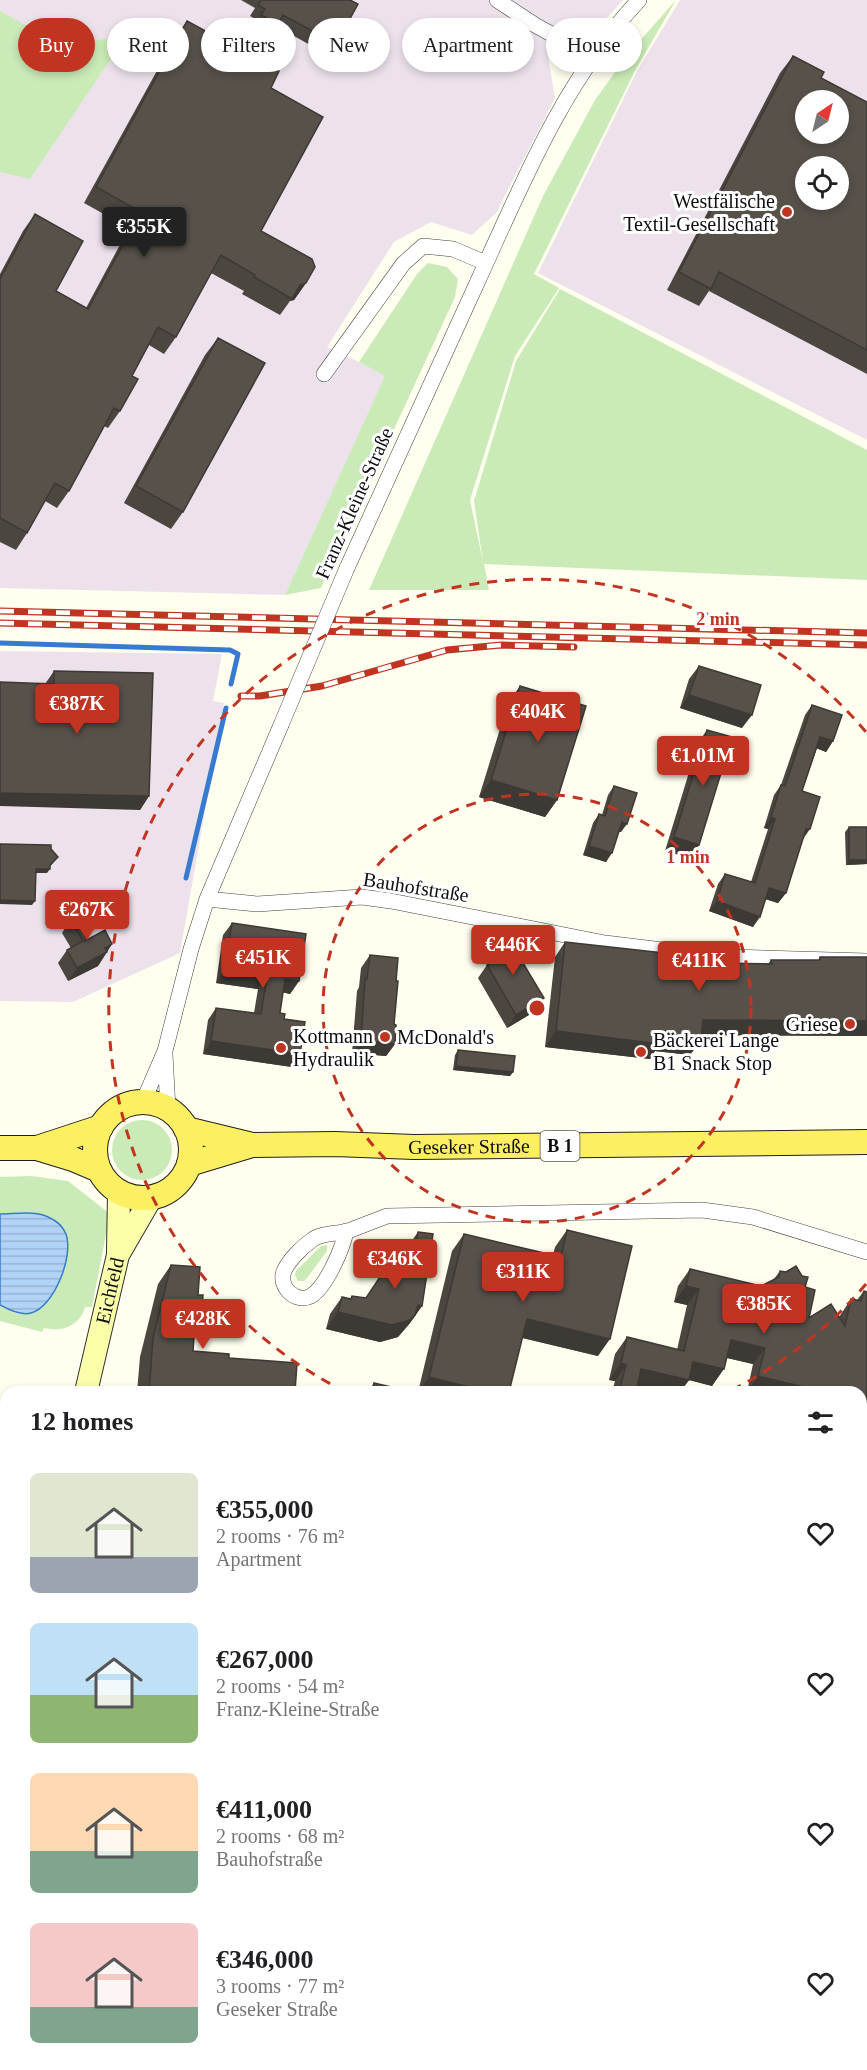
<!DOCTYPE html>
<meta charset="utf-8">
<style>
body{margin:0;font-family:Georgia,serif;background:#f6f6f6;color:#202124;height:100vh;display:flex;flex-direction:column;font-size:22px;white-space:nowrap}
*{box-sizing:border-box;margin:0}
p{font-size:20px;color:#757577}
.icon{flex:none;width:33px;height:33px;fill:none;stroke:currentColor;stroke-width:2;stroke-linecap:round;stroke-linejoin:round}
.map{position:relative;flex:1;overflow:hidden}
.side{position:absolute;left:0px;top:1386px;width:867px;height:684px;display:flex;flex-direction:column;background:#fff;border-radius:18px 18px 0 0;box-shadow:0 3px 9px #0003}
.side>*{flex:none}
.top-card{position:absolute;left:18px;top:18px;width:831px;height:54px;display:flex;gap:12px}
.needle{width:39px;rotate:35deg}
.fabs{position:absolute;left:795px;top:90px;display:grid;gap:12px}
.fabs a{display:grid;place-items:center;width:54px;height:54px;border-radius:50%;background:#fff;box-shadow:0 3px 9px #0003;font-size:30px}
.price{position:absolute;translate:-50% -51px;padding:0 14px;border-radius:6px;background:#c23422;color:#fff;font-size:20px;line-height:39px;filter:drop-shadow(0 2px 3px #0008)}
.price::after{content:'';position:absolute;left:50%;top:36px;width:18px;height:14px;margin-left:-9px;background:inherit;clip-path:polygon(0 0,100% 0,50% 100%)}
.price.current{background:#222;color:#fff}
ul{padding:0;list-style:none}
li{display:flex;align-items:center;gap:18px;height:150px;padding:0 30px}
li span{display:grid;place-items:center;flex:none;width:168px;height:120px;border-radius:9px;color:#555}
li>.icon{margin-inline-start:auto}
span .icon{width:72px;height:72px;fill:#fffc;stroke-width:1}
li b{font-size:26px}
h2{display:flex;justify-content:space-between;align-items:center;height:72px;padding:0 30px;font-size:26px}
.chip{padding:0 21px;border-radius:27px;background:#fff;box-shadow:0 3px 9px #0003;font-size:21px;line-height:54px}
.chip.current{background:#c23422;color:#fff}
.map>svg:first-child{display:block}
.industrial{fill:#ede2ec;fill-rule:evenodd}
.grass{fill:#caebb7}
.water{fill:url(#water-rules);stroke:#377bd1;stroke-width:1.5}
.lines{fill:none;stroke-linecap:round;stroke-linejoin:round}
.stream{stroke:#377bd1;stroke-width:5}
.street-casing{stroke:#414141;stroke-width:16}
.secondary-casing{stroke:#303030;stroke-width:24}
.primary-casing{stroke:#1f1f1f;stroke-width:26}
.street{stroke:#fff;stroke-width:15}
.secondary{stroke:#fbffaa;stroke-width:22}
.primary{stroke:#fcef62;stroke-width:24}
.rail-casing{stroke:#c23422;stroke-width:7}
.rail{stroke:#fff;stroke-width:4.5;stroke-dasharray:14;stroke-linecap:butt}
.street-bridge-casing{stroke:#414141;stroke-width:16;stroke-linecap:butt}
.street-bridge{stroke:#fff;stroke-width:15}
.wall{fill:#4b4640}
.shaded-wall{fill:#3d3934}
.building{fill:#57514a;stroke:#3d3934;stroke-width:1.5;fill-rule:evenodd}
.ring{fill:none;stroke:#c23422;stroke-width:3;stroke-dasharray:10 8}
.poi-dot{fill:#c23422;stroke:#fff;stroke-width:2}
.labels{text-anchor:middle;stroke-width:6;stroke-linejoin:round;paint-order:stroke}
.shield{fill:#fff;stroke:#565656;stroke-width:1.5}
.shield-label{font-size:18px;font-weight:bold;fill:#0e0e0e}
.poi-label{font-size:20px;fill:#0e0e0e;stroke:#fff;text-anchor:start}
.street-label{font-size:20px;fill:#0e0e0e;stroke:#fff}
.centre{fill:#c23422;stroke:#fff;stroke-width:3}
.ring-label{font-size:18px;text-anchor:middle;font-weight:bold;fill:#c23422;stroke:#fff;stroke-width:6;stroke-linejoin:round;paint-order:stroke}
</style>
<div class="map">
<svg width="867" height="2070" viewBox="0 0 867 2070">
<defs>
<pattern id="water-rules" width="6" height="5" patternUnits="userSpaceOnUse" patternTransform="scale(1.5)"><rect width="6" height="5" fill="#b2d3f8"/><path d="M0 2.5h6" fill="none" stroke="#98b4d3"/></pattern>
</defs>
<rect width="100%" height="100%" fill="#fffeef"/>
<!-- industrial -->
<path class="industrial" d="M0 0H623L603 22 582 30 560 22 546 44 555 98 496 213 472 235 431 222 394 242 327 347 386 375 285 595 0 588Z
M680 0H867V440L538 273 637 71ZM806 100H838V134H806ZM806 166H838V200H806Z
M0 651 222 654 213 701 224 703 180 953 73 1002 0 1001Z"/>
<!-- grass -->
<path class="grass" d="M676 0 636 69 534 274 559 288 515 356 470 500 483 562 474 501 516 361 560 289 867 450V580L484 564 489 590H369L543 196 595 100 628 54Z
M0 11 63 46 127 35 30 179 0 172Z
M428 263 447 267 458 279 455 297 321 588 285 595 385 376 359 362 417 274Z
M112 1150a30 30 0 1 1 60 0a30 30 0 1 1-60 0Z
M31 1176 68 1181 110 1214 92 1307H85C81 1325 61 1333 44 1328L42 1332 0 1321V1177Z
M327 1245V1251L307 1278 304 1281H298L295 1275 296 1271 321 1246Z
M867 1808V1854L861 1859V1813Z
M0 2053 6 2055V2064H35L55 2070H0Z
M547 2064H641L631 2070H536Z"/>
<!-- water -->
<path class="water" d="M0 1214C15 1214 37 1210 50 1218 57 1221 63 1227 66 1234 74 1256 54 1307 31 1313 21 1316 9 1310 0 1305Z"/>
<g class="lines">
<!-- stream -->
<path class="stream" d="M0 643 230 650 238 654 231 684
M186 878 226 708
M861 1841 867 1836
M561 2070 570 2064"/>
<defs>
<path id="street" d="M497 0 535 25 593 57
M324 374 403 264 423 246 453 249 486 263
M347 568C391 473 434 378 477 283 522 184 564 80 639 0
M207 899 257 904 362 897 391 901 605 943 687 953 732 957 867 961
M165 1054 168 1110
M143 1102 165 1051 191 949 207 899 281 725
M346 1231C343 1248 326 1287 311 1296 296 1304 278 1287 284 1271 289 1260 302 1247 312 1240 320 1233 337 1234 348 1231 361 1226 374 1221 387 1216L702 1210 753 1217 867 1252
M861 1582H867
M0 1743 6 1745
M861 2023 867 2033"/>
<g id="secondary">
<path d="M118 1251 119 1193"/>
<path id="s1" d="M86 1392 118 1255 151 1198"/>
<path d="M0 1721 6 1699"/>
</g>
<g id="primary">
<circle cx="143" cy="1150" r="48"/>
<path id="s2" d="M186 1129 252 1145 335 1144 414 1147 867 1142"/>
<path d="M0 1148H37L101 1127"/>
<path d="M37 1148 73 1159 99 1170"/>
<path d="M189 1164 252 1145"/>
</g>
</defs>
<!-- street casing -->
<use href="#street" class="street-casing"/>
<!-- secondary casing -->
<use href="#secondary" class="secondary-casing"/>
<!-- primary casing -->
<use href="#primary" class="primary-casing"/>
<!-- street -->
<use href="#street" class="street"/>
<!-- secondary -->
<use href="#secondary" class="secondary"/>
<!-- primary -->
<use href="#primary" class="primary"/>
<defs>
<path id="rail" d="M0 611 867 633
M0 623 867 645
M241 696H260L322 686 447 650 501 645 574 647"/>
</defs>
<!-- rail casing -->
<use href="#rail" class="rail-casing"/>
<!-- rail -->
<use href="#rail" class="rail"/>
<defs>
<path id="street-bridge" d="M281 725 347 568"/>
</defs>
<!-- street-bridge casing -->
<use href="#street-bridge" class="street-bridge-casing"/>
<!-- street-bridge -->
<use href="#street-bridge" class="street-bridge"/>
</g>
<!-- wall -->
<path class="wall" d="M241 0H350L336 44 328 55 276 26 270 36 253 27 257 20 250 16 255 8Z
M187 21 271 88 261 231 306 283 294 300 290 301 280 315 242 294 244 291 211 273 176 337 164 354 149 345 132 376 120 411 108 428 104 426 69 491 57 508 45 501 27 533 16 550 0 542V274L23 231 35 214 56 291 86 308 129 228 84 203 175 38Z
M793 56 821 78 867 102V374L709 291 699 306 667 290 780 73Z
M218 338 183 512 171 529 124 503 205 355Z
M699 666 742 728 680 708 689 679Z
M54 671 149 796 140 810 45 684Z
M520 686 557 800 545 817 479 797 508 703Z
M812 705 833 741 826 752 817 748 802 791 803 839 786 893 778 903 765 899 753 927 709 911 718 884 725 874 751 882 768 829 764 828 774 795 781 785 805 715Z
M707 730 699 845 690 858 665 851 698 743Z
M614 786 621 832H619L606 862 583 855 593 823 599 814 602 815 608 795Z
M849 827 867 864 846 865 845 832Z
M78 908 85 941 112 944 98 966 68 981 58 963 67 950 71 948 62 933Z
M232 923 299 981 290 994 283 992 280 1013 284 1019 300 1054 292 1067 203 1054 208 1020 216 1008 254 1013 258 989 216 983 223 935Z
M490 936 544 998 534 1012 507 1028 478 978 487 965 489 964 480 949Z
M565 942 709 963 768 964 771 960H818L820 957H867V1036L701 1035V1040L690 1055 655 1051 650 1059 545 1047 555 957Z
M370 955 396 981 394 1024 395 1044 386 1056 352 1053 357 991 359 987 361 968Z
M458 1050 513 1072 510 1076 453 1070 455 1055Z
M567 1230 598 1356 522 1338 509 1392H418L452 1251 464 1234 553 1255 555 1247Z
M418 1232 422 1306 410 1323 398 1337 380 1342 326 1329 330 1314 342 1297 350 1299 352 1296 366 1298 380 1277 389 1276 401 1270 403 1266 406 1249Z
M171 1265 198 1295 202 1309 196 1318 193 1351 229 1358 295 1392H137L140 1357 158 1284Z
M690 1269 761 1286 774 1279 780 1271 805 1287 809 1318 839 1317 851 1299 857 1300 864 1291 862 1420 747 1392 753 1364 727 1358 712 1386 689 1380 680 1392H659L637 1387 636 1392H612L615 1381 609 1380 615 1354 627 1337 677 1350 687 1305 674 1302 678 1286Z
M374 1383 409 1392H368Z
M867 1726V1772L861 1776V1727Z
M867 1877V1966L861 1957 863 1952 861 1948V1881Z
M6 1917V1948L0 1974V1928L5 1921Z
M405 2064H426L425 2070H403Z
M755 2064H833L840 2070H763Z"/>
<!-- shaded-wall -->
<path class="shaded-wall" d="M306 283 294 300 290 301 300 285Z
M689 695 752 715 742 728 680 708Z
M820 737 833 741 826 752 813 747Z
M491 780 557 800 545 817 479 797Z
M0 793 149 796 140 810 0 806Z
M771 817 775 819 768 829 764 828Z
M622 822 627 824 621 832 616 830Z
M806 829H810L803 839Z
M674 837 699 845 690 858 665 851Z
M589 846 612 853 606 862 583 855Z
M58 857 48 869H50L47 873H33L36 869 50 865Z
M849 860H867V864L846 865Z
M769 888 786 893 778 903 762 898Z
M0 900 35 901 32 905 0 904Z
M717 901 760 917 753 927 709 911Z
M112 944 98 966 68 981 77 968 105 948Z
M225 970 267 976 258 989 216 983Z
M285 979 299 981 290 994 276 991Z
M544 998 534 1012 507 1028 516 1015Z
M703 1020 867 1021V1036L692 1035Z
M556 1031 661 1036 701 1040 690 1055 655 1051 650 1059 545 1047Z
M361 1040 395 1044 386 1056 352 1053Z
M211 1041 300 1054 292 1067 203 1054Z
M456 1066 513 1072 510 1076 453 1070Z
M686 1286 699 1289 687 1305 674 1302Z
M418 1305 422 1306 410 1323 398 1337 380 1342 326 1329 338 1312Z
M196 1308 202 1309 188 1329Z
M527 1319 610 1339 598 1356 515 1336Z
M731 1340 765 1348 753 1364 719 1356Z
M693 1362 724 1369 712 1386 682 1378Z
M621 1363 626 1365 615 1381 609 1380Z
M641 1369 689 1380 680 1392H659L630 1385Z
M758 1376 825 1392H747Z
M429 1377 489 1392H419Z
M861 1401 867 1402V1413L862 1420Z
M867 1545V1553H861V1546Z
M867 1626V1635H861V1627Z
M867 1768V1772L861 1776V1775Z
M2 1937 6 1938V1948L0 1946V1939Z
M0 2011 6 2012V2022L0 2020Z
M128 2064H152L168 2068 166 2070H137L125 2067Z
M205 2064H221L219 2067Z
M222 2064H234L260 2070H218Z"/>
<!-- building -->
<path class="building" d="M261 0H350L358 4 336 44 283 15 278 24 261 15 265 9 258 5Z
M187 21 279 71 271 88 323 117 261 231 312 259 315 267 306 283 300 285 292 299 254 277 255 275 221 255 176 337 158 327 132 376 138 379 120 411 114 408 69 491 55 483 27 533 0 518V279L35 214 83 241 56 291 88 309 141 212 96 187Z
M793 56 824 72 821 78 867 102V350L719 272 711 289 679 272ZM806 100H838V134H806ZM806 166H838V200H806Z
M218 338 265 363 183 512 136 486Z
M699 666 761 685 752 715 689 695Z
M54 671 153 673 149 796 0 793V682L54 684Z
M520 686 586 706 557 800 491 780Z
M812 705 842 715 833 741 820 737 802 791 820 797 810 829H806L786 893 769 888 760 917 717 901 725 874 755 883 775 819 771 817 781 785 785 786Z
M707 730 732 737 699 845 674 837Z
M614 786 637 793 627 824 622 822 612 853 589 846 599 814 605 816Z
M849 827H867V860H849Z
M0 844 51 845V849L58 857 50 865V869H36L35 901 0 900Z
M78 908 92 912 85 941 105 930 112 944 105 948 107 952 77 968 67 950 83 941 71 919 76 916Z
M232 923 306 934 299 981 285 979 280 1013 285 1014 284 1019 305 1022 300 1054 211 1041 216 1008 261 1014 267 976 225 970Z
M502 928 544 998 516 1015 487 965 502 956 490 936Z
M565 942 709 958V963L772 964 771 960H820V957H867V1021L703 1020 701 1040 661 1036 660 1044 556 1031Z
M370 955 398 958 396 981H398L394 1024 396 1025 395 1044 361 1040 365 979H367Z
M458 1050 515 1056 513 1072 456 1066Z
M567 1230 632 1246 610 1339 527 1319 509 1392H489L429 1377 464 1234 561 1257Z
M418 1232 433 1234 422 1306 418 1305 415 1315 410 1320 392 1325 338 1312 342 1297 351 1299 352 1296 366 1298 380 1277 389 1276 408 1266 412 1254 414 1255Z
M171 1265 200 1267 198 1295H203L202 1309 196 1308 193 1351 229 1354V1358L297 1363 295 1392H149L153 1338Z
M796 1266 802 1276 808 1277 805 1287 815 1290 809 1318 831 1304 845 1326 851 1299 861 1301 864 1291 867 1292V1402L861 1401V1392H825L758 1376 765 1348 731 1340 724 1369 693 1362 689 1380 641 1369 636 1392H619L626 1365 621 1363 627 1337 684 1351 699 1289 686 1286 690 1269 761 1286 779 1277 780 1271 786 1272Z
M374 1383 409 1391V1392H372Z
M861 1515H867V1545L861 1546Z
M861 1601H867V1626H861Z
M865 1724 867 1726V1768L865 1769 861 1763V1727Z
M867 1877V1939L861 1930V1897L864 1895 861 1889V1881Z
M5 1921H6V1938L2 1937Z
M0 1943 6 1945 0 1974Z
M0 1978 6 1980V2012L0 2011Z
M152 2064H169L168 2068Z
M234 2064H326L346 2069V2070H260Z
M408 2064H426L425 2070H407Z
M675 2064H708L715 2070H670Z
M780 2064H833L840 2070H788Z
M382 2067 395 2070H381Z"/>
<!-- distance rings -->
<g class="ring">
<circle cx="537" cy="1008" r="214"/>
<path d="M866 1284A429 429 0 0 1 728 1392M346 1392A429 429 0 1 1 866 732"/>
</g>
<!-- markers -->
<g class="poi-dot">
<circle cx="787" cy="212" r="6"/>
<circle cx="850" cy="1024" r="6"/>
<circle cx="385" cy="1037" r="6"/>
<circle cx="281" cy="1048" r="6"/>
<circle cx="641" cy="1052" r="6"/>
</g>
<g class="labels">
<!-- shield labels -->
<rect class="shield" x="540.5" y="1131" width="39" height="30" rx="4.5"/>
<g class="shield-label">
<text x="560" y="1152">B 1</text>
</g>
<!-- poi labels -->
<g class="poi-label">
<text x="775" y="208" text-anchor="end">Westfälische<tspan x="775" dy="23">Textil-Gesellschaft</tspan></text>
<text x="838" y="1031" text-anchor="end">Griese</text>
<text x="293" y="1043">Kottmann<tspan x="293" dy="23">Hydraulik</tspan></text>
<text x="397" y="1044">McDonald's</text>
<text x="653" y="1047">Bäckerei Lange<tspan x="653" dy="23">B1 Snack Stop</tspan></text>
</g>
<!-- street labels -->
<g class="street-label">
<text transform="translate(354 503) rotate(-66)" y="7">Franz-Kleine-Straße</text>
<text transform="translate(416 887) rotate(9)" y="7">Bauhofstraße</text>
<text dy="7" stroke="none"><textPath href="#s2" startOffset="285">Geseker Straße</textPath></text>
<text dy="7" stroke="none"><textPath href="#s1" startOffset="104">Eichfeld</textPath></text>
</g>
</g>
<circle cx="537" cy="1008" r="9" class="centre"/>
<g class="ring-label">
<text x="718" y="625">2 min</text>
<text x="688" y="863">1 min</text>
</g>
</svg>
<div class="fabs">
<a><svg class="needle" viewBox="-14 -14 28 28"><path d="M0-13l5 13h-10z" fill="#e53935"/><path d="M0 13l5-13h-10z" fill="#757577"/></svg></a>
<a><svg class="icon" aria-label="locate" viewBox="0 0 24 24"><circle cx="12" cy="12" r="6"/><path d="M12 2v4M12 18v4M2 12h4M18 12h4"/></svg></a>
</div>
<b class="price current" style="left:144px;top:258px">€355K</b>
<b class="price" style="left:77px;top:735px">€387K</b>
<b class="price" style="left:538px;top:743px">€404K</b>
<b class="price" style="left:703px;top:787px">€1.01M</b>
<b class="price" style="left:87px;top:941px">€267K</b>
<b class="price" style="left:513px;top:976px">€446K</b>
<b class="price" style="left:263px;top:989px">€451K</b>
<b class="price" style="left:699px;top:992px">€411K</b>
<b class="price" style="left:395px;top:1290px">€346K</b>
<b class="price" style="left:523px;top:1303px">€311K</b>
<b class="price" style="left:764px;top:1335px">€385K</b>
<b class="price" style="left:203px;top:1350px">€428K</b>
<div class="top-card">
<a class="chip current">Buy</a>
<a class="chip">Rent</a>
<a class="chip">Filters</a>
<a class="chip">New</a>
<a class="chip">Apartment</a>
<a class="chip">House</a>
</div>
<section class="side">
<h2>12 homes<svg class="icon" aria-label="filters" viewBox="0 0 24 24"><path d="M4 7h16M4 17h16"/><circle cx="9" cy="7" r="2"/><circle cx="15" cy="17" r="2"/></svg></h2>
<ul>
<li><span style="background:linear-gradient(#dfe7d0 70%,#9aa5b1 0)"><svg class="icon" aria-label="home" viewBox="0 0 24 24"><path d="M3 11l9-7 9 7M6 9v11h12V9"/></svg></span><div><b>€355,000</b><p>2 rooms · 76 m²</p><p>Apartment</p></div><svg class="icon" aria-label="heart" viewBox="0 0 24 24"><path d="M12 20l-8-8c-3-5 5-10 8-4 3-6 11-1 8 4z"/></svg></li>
<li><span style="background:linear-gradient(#bfe0f5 60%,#8fb573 0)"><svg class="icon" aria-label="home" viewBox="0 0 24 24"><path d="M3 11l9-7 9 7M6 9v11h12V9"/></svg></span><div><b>€267,000</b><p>2 rooms · 54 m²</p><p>Franz-Kleine-Straße</p></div><svg class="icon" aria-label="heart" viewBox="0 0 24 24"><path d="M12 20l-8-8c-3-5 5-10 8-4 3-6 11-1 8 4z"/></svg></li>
<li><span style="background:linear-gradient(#ffd9b3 65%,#7fa58c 0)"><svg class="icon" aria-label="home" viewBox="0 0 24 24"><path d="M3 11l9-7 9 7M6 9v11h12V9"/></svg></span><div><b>€411,000</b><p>2 rooms · 68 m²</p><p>Bauhofstraße</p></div><svg class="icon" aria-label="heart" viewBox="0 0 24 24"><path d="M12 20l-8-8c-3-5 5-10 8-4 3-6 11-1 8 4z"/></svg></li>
<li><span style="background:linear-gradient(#f6c9c9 70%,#7fa58c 0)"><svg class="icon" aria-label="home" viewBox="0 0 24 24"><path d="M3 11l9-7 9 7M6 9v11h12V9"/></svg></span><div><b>€346,000</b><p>3 rooms · 77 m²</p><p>Geseker Straße</p></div><svg class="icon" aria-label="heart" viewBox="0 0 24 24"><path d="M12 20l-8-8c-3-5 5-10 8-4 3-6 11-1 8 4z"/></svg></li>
</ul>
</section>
</div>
